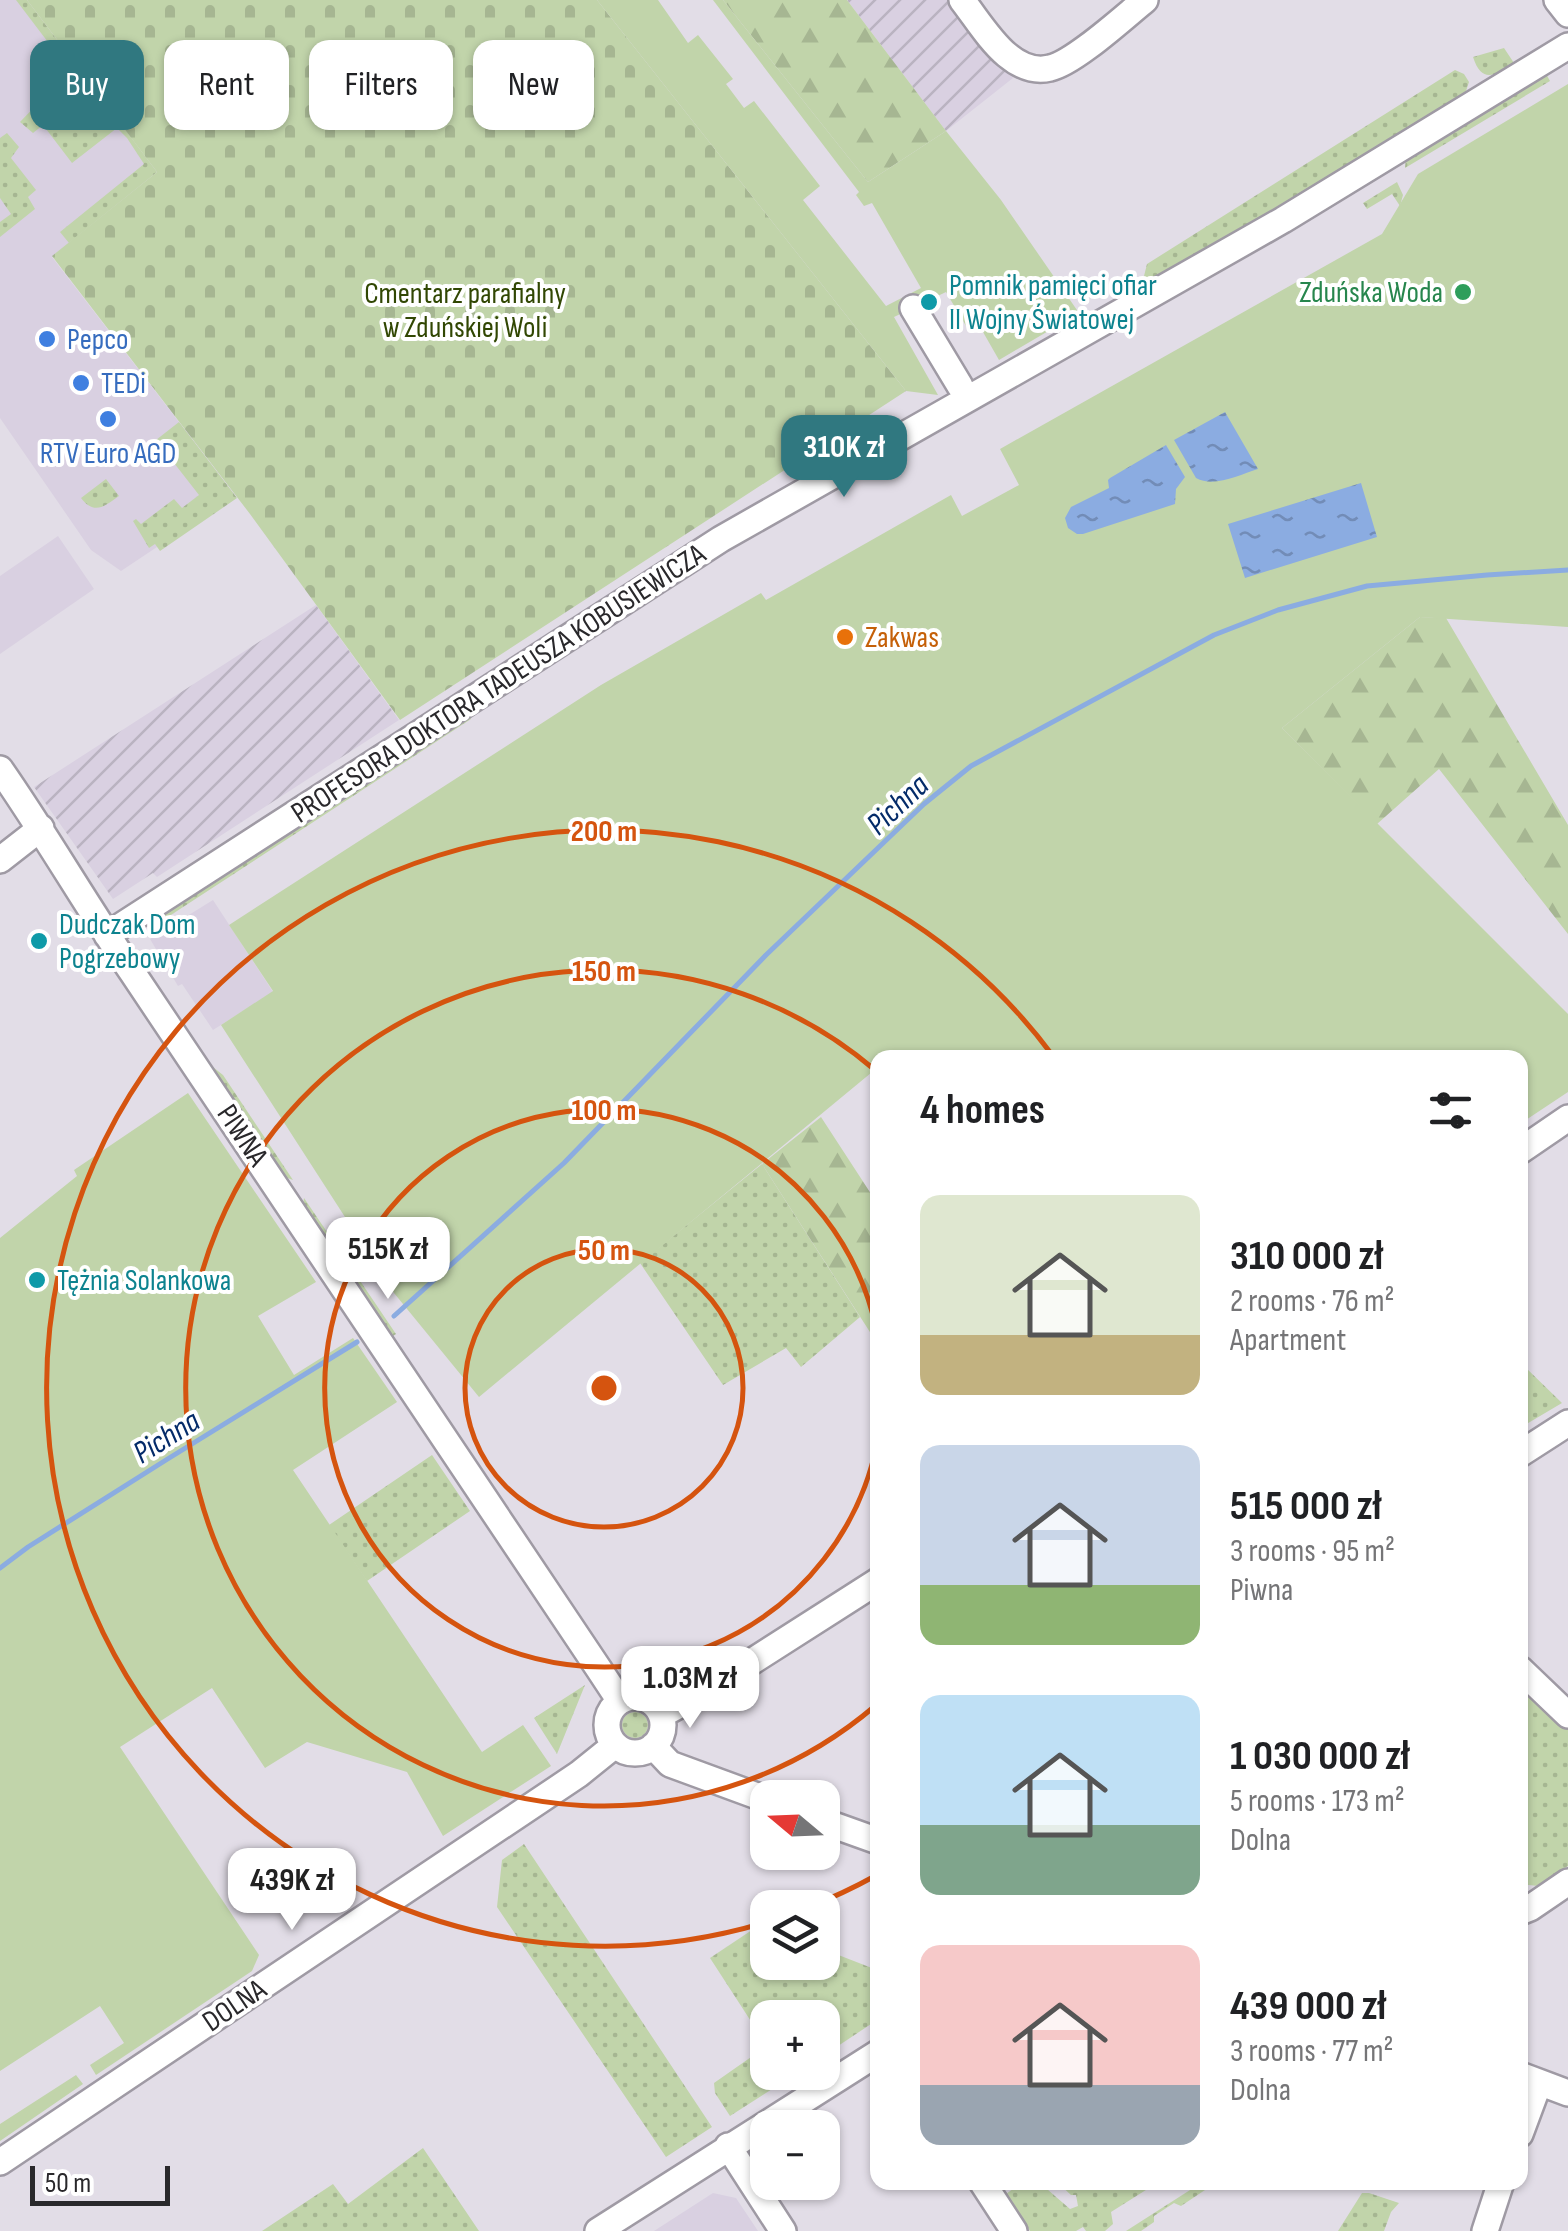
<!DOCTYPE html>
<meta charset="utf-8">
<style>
body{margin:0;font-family:"Sofia Sans Condensed",sans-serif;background:#f6f6f6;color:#202124;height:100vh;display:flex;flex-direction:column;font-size:38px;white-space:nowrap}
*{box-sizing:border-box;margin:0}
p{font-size:32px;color:#757577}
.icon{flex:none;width:55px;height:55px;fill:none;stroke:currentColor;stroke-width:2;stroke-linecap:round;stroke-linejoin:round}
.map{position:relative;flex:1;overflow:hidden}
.sheet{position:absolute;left:870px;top:1050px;width:658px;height:1140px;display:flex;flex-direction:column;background:#fff;border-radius:20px;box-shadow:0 2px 8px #0004}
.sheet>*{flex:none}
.banner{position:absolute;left:30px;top:40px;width:690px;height:90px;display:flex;gap:20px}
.needle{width:65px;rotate:289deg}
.fabs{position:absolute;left:750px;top:1780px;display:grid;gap:20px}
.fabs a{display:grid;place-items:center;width:90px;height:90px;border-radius:20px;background:#fff;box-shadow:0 2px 8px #0004;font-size:50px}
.scale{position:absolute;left:30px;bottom:25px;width:140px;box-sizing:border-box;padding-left:10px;border:5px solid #29282b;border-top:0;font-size:28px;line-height:35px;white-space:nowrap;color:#29282b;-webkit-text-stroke:8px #fff;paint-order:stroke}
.price{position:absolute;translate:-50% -85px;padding:0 22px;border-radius:20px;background:#fff;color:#222;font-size:32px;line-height:65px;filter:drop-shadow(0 2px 5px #0008)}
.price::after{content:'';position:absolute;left:50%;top:60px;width:30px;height:22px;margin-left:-15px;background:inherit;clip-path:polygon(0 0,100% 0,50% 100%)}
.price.selected{background:#307880;color:#fff}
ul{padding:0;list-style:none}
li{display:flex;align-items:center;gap:30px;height:250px;padding:0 50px}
li span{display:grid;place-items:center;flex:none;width:280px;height:200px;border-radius:20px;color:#555}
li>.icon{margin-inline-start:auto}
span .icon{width:120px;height:120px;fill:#fffc;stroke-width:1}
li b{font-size:42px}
h2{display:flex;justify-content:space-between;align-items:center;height:120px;padding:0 50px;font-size:42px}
.tag{padding:0 35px;border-radius:20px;background:#fff;box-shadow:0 2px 8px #0004;font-size:35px;line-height:90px}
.tag.selected{background:#307880;color:#fff}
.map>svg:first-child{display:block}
.built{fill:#d9d0e1}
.industrial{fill:url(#industrial-furrows)}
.grass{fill:url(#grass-dots)}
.forest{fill:url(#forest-firs)}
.cemetery{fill:url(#cemetery-stones)}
.park{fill:#c1d4aa}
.water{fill:url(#water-ripples)}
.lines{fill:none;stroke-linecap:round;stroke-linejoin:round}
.stream{stroke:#8bace1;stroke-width:5}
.minor-casing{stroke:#9f9aa4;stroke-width:30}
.minor{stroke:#fff;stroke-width:25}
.ring{fill:none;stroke:#d5540f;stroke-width:5}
.leisure-dot{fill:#2e9e5b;stroke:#fff;stroke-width:4}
.culture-dot{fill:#0f9aa8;stroke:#fff;stroke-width:4}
.shop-dot{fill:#3f7fe0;stroke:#fff;stroke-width:4}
.food-dot{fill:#e8710a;stroke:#fff;stroke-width:4}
.labels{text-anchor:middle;stroke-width:8;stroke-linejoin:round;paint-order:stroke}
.culture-label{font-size:30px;fill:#0d838f;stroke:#fff;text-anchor:start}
.leisure-label{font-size:30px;fill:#27864d;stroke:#fff;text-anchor:end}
.park-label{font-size:30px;fill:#314703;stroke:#fff}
.shop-label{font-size:30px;fill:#366cbe;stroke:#fff;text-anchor:start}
.food-label{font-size:30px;fill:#c56008;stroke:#fff;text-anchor:start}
.street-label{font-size:30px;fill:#29282b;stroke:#fff}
.water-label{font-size:32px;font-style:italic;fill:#042b69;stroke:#fff}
.centre{fill:#d5540f;stroke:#fff;stroke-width:5}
.ring-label{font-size:30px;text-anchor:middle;font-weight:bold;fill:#d5540f;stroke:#fff;stroke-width:8;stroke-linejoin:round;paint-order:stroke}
</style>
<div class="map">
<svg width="1568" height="2231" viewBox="0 0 1568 2231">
<defs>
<pattern id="industrial-furrows" width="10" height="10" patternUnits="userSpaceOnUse" patternTransform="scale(2.5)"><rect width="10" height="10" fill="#d9d0e1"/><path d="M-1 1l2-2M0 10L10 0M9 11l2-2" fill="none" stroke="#bab3c1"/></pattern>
<pattern id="grass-dots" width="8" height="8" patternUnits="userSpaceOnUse" patternTransform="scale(2.5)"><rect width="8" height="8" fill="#c1d4aa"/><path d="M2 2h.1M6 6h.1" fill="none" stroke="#a6b692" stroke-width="1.8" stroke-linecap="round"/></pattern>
<pattern id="forest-firs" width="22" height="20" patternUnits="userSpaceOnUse" patternTransform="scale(2.5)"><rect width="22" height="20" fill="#c1d4aa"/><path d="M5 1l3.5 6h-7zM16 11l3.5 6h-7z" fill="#a6b692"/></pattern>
<pattern id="cemetery-stones" width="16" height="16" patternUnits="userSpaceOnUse" patternTransform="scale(2.5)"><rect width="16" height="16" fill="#c1d4aa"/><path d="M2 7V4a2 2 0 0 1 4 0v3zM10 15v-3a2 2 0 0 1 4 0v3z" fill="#a6b692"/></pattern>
<pattern id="water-ripples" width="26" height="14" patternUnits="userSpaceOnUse" patternTransform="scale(2.5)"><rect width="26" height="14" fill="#8bace1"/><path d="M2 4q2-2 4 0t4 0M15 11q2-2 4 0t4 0" fill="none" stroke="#728cb7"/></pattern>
</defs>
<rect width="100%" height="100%" fill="#e2dde7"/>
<!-- built -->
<path class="built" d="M0 0H27L157 172 52 257 235 495 121 571 91 550 0 418Z
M58 536 94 589 0 654V576Z
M213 900 273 992 213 1030 182 984 178 986 150 939Z
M713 2193 736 2198 758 2231H654Z"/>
<!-- industrial -->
<path class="industrial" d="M847 0H952L1013 78 946 131Z
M316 605 399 720 157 877 153 873 113 899 34 787Z"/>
<!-- grass -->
<path class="grass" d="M16 0H27L86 78 61 104 87 130 109 108 157 172 69 243 60 232 144 164 127 138 117 128 72 163 43 125 33 133 20 122 44 97 34 88 39 83 49 92 53 87 44 78 63 62Z
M1504 48 1514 63C1496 75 1482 85 1473 57Z
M1455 70 1464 74 1469 82 1465 94 1238 231 1152 281 1144 276 1147 264Z
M1545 72 1550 81 1405 168 1406 156Z
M7 133 19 147 11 158 36 190 28 197 35 209 0 237V222L11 214 0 198V138Z
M1397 182 1403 195 1400 206 1392 194 1367 209 1363 203Z
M179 422 237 498 160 551 155 544 149 548 133 521 136 519 141 524 174 499 182 508 199 495 156 440Z
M106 479 119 496C104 507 94 515 81 498Z
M469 715 471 719 154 926 148 923Z
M204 1060 223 1075 293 1180 282 1176Z
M762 1164 860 1317 801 1367 786 1348 723 1385 640 1263Z
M304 1198 396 1334 390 1338 303 1205Z
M1520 1362 1562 1403 1520 1428Z
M432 1455 470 1511 367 1581 329 1525Z
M1520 1678 1568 1725V1866L1538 1886 1520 1884Z
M585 1685 557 1754 534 1718Z
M622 1725a13 13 0 1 1 26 0a13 13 0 1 1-26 0Z
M524 1844 712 2127 666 2157 497 1907 502 1860Z
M758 1926 767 1929 768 1962H822L823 1949 877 1970V2020L823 2056 822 2018H768V2072L797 2073 730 2116 715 2093 714 2083 767 2046 710 1958Z
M423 2148 479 2231H262L333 2184 348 2204Z
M1021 2183H1040L1070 2209 1078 2206 1076 2195H1071L1058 2183H1157L1111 2212 1113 2224 1105 2231H1086L1083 2227 1076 2231H1030L1006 2194Z
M1201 2183 1208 2188 1181 2206 1174 2203 1154 2216V2222L1141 2231H1126Z
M1362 2193H1369L1399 2203 1391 2212 1384 2231H1338Z"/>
<!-- forest -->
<path class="forest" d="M723 0H847L946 131 868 182Z
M1420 617 1446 618 1568 825V934L1439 769 1377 824 1282 728Z
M821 1117 877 1203V1343L762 1164Z"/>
<!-- cemetery -->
<path class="cemetery" d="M27 0H597L906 391 400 720 250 514 52 256 157 172Z"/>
<!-- park -->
<path class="park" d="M597 0H658L688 43 698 35 733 79 726 84 744 108 754 101 820 186 803 200 886 306 921 288 872 203 864 206 856 195 859 192 713 0H723L868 182 946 131 1001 200 1079 313 999 360 979 325 969 331 946 292 894 317 938 395 906 391Z
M1568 84V627L1420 617 1282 728 1568 1014V1092L1520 1124V1058H878L877 1068 479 1397 394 1293 221 1025 273 991 229 925 601 685 761 593 766 600 951 495 962 516 1019 485 1000 449 1382 234 1418 174Z
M188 1093 316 1282 258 1316 294 1375 353 1338 397 1402 293 1470 482 1752 523 1725 551 1766 443 1836 407 1772 307 1742 265 1768 212 1688 120 1747 259 1955 252 1971 96 2075 90 2065 124 2043 100 2006 0 2071V1238L77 1176 74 1170Z
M76 2075 83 2084 0 2141V2124Z"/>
<!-- water -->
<path class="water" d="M1225 412 1258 469C1239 475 1214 488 1196 478L1174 440Z
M1166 445 1185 477 1176 489 1175 504 1083 534H1077L1068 528 1065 518 1071 507 1109 488 1108 480 1110 478Z
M1361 483 1377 537 1245 578 1228 524Z"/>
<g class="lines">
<!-- stream -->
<path class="stream" d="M394 1316 564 1163 766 955 924 804 971 766 1214 635 1278 610 1367 586 1487 575 1568 570
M0 1568 28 1547 166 1460 357 1342"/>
<defs>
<path id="minor" d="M962 0C976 18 990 41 1007 55 1019 65 1034 72 1050 68 1074 63 1124 17 1145 0
M1557 0 1568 14
M913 308 960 386
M0 769C46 835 86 905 132 972 295 1215 459 1457 620 1701
M0 860 41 828
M107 935 721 539 1283 220 1568 46
M1520 1151 1568 1118
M1520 1454 1568 1423
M1520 1669 1568 1715
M607 1725a28 28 0 1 1 56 0a28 28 0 1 1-56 0Z
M661 1715 712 1687 878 1581
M653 1746 670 1764 768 1800
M822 1821 878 1841
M1520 1912 1530 1908 1568 1882
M1520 2075 1568 2093
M1520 2134 1539 2083
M728 2146 783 2231
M0 2162 579 1774 615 1745
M982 2182 1014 2231
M598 2231 878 2053
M1485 2231 1501 2182"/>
</defs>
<!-- minor casing -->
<use href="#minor" class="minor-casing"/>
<!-- minor -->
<use href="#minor" class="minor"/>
</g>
<!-- distance rings -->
<g class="ring">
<circle cx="604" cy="1388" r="139"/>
<path d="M877 1444A279 279 0 1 1 877 1332"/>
<path d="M875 1706A418 418 0 1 1 875 1070"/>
<path d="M875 1876A558 558 0 0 1 809 1907M767 1922A558 558 0 1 1 1053 1056"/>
</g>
<!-- markers -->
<circle class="leisure-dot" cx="1463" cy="292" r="10"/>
<g class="culture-dot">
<circle cx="929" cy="302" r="10"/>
<circle cx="39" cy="941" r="10"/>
<circle cx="37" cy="1280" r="10"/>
</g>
<g class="shop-dot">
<circle cx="47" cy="339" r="10"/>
<circle cx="81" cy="383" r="10"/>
<circle cx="108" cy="419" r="10"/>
</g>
<circle class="food-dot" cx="845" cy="637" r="10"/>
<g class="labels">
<!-- culture labels -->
<g class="culture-label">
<text x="949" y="295">Pomnik pamięci ofiar<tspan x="949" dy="34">II Wojny Światowej</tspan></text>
<text x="59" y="934">Dudczak Dom<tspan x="59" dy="34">Pogrzebowy</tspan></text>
<text x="57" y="1290">Tężnia Solankowa</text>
</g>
<!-- leisure labels -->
<g class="leisure-label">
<text x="1443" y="302">Zduńska Woda</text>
</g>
<!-- park labels -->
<g class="park-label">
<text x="465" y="303">Cmentarz parafialny<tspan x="465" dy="34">w Zduńskiej Woli</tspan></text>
</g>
<!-- shop labels -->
<g class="shop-label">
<text x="67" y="349">Pepco</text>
<text x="101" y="393">TEDi</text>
<text x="108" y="463" text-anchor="middle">RTV Euro AGD</text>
</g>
<!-- food labels -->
<g class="food-label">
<text x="865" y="647">Zakwas</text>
</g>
<!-- street labels -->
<g class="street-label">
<text transform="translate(498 683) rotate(-33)" y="10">PROFESORA DOKTORA TADEUSZA KOBUSIEWICZA</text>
<text transform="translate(243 1135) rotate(56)" y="10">PIWNA</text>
<text transform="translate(234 2005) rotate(-34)" y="10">DOLNA</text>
</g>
<!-- water labels -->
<g class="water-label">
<text transform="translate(897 804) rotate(-43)" y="11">Pichna</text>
<text transform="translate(166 1436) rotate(-32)" y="11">Pichna</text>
</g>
</g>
<circle cx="604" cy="1388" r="15" class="centre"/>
<g class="ring-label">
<text x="604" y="841">200 m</text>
<text x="604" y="981">150 m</text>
<text x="604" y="1120">100 m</text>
<text x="604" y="1260">50 m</text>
</g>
</svg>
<div class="fabs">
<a><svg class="needle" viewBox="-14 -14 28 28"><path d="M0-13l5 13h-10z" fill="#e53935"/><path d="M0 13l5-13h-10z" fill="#757577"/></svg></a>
<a><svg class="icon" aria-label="layers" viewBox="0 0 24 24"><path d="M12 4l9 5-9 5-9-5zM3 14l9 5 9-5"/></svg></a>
<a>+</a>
<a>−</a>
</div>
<div class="scale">50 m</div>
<b class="price selected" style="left:844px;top:500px">310K zł</b>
<b class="price" style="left:388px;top:1302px">515K zł</b>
<b class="price" style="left:690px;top:1731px">1.03M zł</b>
<b class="price" style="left:292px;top:1933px">439K zł</b>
<div class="banner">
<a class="tag selected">Buy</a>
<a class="tag">Rent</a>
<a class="tag">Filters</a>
<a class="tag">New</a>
</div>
<section class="sheet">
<h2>4 homes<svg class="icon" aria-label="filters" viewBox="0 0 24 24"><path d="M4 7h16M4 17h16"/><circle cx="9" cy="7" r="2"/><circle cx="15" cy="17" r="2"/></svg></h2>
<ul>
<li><span style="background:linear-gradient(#dfe7d0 70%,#c2b280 0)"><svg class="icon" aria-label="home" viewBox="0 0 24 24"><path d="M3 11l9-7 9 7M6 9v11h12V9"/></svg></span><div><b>310 000 zł</b><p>2 rooms · 76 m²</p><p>Apartment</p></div></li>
<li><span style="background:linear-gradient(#c9d6e8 70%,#8fb573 0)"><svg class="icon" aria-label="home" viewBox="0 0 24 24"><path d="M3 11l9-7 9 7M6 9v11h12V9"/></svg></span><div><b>515 000 zł</b><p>3 rooms · 95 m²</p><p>Piwna</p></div></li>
<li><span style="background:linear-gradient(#bfe0f5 65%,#7fa58c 0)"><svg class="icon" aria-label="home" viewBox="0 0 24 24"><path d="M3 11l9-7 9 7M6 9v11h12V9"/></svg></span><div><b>1 030 000 zł</b><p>5 rooms · 173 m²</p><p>Dolna</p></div></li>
<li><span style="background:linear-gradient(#f6c9c9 70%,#9aa5b1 0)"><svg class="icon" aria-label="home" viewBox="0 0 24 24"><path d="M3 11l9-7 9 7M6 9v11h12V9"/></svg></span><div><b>439 000 zł</b><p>3 rooms · 77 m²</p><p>Dolna</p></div></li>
</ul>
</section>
</div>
